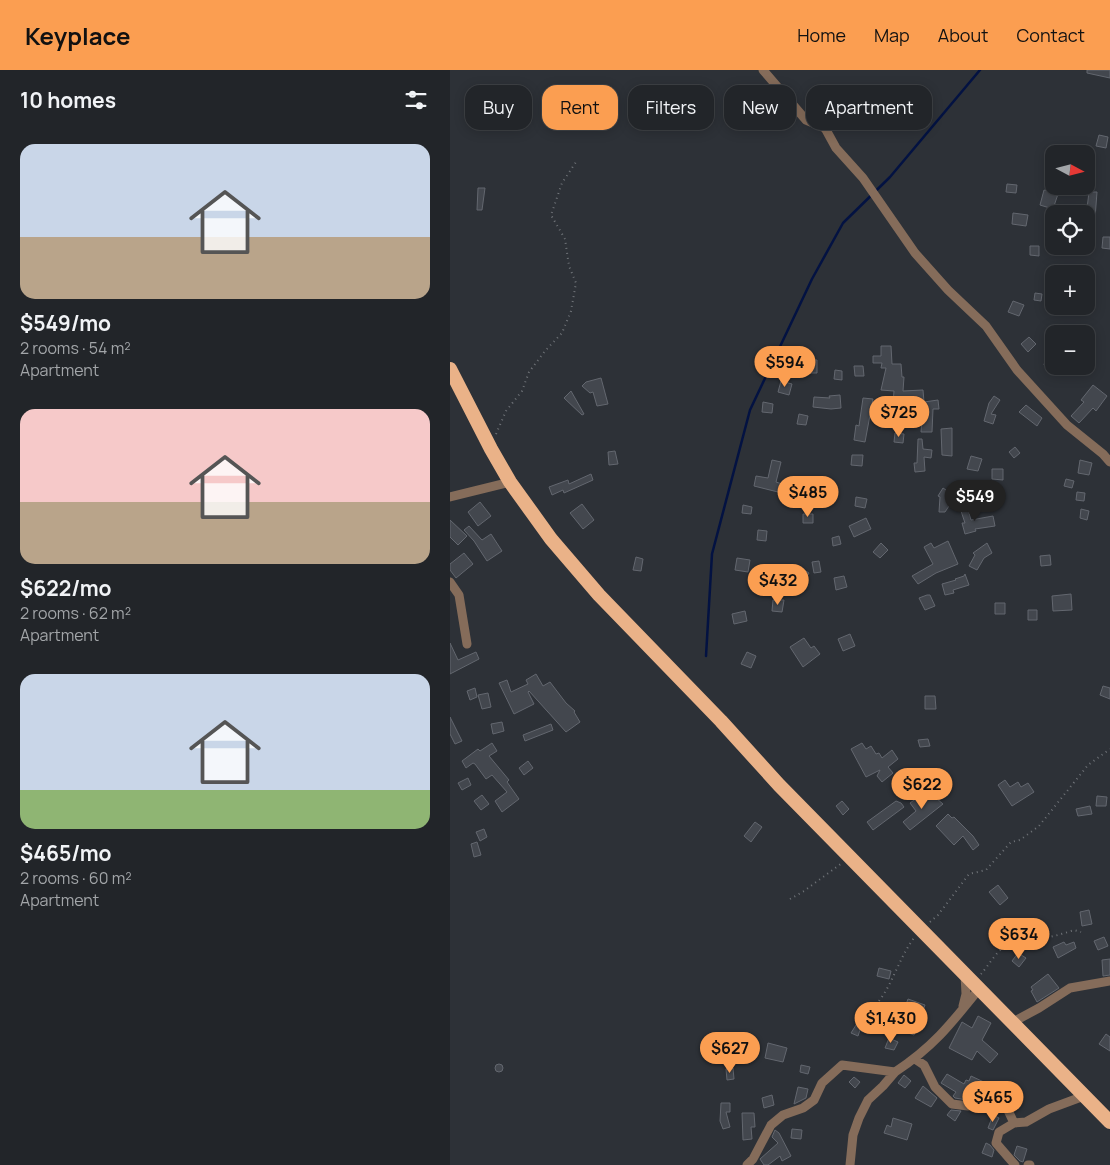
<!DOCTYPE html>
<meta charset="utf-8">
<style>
body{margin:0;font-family:Manrope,sans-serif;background:#2a2d31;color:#f1f3f6;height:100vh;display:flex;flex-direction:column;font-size:19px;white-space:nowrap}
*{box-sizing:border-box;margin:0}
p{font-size:16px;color:#a2a5a8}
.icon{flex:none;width:28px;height:28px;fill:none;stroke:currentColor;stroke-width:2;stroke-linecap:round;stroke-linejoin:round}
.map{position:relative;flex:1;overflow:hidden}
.sheet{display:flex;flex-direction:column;background:#222529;width:450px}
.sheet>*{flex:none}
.banner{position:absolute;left:15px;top:15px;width:475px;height:45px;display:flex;gap:10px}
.needle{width:32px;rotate:97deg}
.tools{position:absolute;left:595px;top:75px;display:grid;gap:10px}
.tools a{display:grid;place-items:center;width:50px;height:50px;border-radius:10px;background:#222529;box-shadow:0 2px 12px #0003,0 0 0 1px #3f4246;font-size:25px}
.price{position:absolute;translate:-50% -42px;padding:0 11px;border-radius:18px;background:#fb9e51;color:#111;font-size:16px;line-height:32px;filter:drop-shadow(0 1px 2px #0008)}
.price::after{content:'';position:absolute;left:50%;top:30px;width:15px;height:11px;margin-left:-8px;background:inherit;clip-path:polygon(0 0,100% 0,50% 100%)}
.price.on{background:#222;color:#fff}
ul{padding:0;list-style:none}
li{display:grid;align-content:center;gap:10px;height:265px;padding:0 20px}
li span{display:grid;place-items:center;height:155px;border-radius:15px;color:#555}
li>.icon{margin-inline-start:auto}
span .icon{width:90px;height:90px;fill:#fffc;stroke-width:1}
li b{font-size:21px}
h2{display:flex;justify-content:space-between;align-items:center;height:60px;padding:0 20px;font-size:21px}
.chip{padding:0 18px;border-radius:15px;background:#222529;box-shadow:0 2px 12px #0003,0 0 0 1px #3f4246;font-size:18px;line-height:45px}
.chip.on{background:#fb9e51;color:#111}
header{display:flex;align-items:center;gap:30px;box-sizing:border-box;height:70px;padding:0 25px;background:#fb9e51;color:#111}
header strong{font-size:24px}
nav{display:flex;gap:28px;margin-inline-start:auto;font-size:18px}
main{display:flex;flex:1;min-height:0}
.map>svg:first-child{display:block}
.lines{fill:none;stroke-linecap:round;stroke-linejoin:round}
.stream{stroke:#031242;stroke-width:2.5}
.building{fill:#43474e;stroke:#63676f}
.path{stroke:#707479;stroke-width:2;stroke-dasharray:1 4;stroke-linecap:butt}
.minor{stroke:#856c5a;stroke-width:9}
.trunk{stroke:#eab288;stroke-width:14}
</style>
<header>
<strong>Keyplace</strong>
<nav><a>Home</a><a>Map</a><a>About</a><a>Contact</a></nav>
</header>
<main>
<section class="sheet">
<h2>10 homes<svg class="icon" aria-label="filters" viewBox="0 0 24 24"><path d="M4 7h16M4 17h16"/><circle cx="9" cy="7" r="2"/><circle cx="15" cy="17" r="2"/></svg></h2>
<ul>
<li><span style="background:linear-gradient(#c9d6e8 60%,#b9a48a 0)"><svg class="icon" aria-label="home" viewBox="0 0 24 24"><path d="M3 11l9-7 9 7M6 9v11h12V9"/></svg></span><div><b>$549/mo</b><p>2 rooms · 54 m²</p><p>Apartment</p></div></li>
<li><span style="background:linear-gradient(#f6c9c9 60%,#b9a48a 0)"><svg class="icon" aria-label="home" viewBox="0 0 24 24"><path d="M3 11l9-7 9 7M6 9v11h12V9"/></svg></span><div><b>$622/mo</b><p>2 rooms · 62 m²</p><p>Apartment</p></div></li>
<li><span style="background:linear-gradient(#c9d6e8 75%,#8fb573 0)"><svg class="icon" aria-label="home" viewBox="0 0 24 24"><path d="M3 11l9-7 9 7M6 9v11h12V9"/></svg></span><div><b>$465/mo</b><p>2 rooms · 60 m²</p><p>Apartment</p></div></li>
</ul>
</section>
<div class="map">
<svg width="660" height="1095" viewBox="0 0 660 1095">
<rect width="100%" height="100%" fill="#2d3137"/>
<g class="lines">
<!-- stream -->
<path class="stream" d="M256 586 262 484 300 340 362 209 393 153 440 107 530 0"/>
</g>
<!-- building -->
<path class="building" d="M637 0H660V8L637 3Z
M649 65 658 67 656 78 646 76Z
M557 114 567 115 566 123 556 122Z
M28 118H35L32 140H27Z
M594 120 608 124 603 139 590 135Z
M639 122H647L645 148 636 147Z
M563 143 578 145 576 156 562 154Z
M596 157H604V171H596Z
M653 167H660V179L652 178Z
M580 176H589V186L580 185Z
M585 223 592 224 591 231 584 230Z
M563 231 574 235 569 246 558 242Z
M579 267 586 274 578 282 571 274Z
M431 276H441L442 294H451L452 307H454L453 321 473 320 474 332 488 330 489 339H483L482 362H471L473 337 462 338V335L443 333 444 321 431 320 436 298H431L432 293H423V286H431Z
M596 287 604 289 602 297 594 295Z
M358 290H367V303H357Z
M404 296H413L414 306H405Z
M385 300 392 301V310L384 309Z
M151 308 158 334 147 336 143 322 140 323 132 316 136 312Z
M331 311 342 314 339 325 328 322Z
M643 315 657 326 646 341 643 338 629 353 621 346 634 332 631 330Z
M121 321 134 344 132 345 114 328Z
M390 325 391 338 381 339 363 337 364 327 380 328 379 326Z
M544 326 550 330 541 344 546 345 543 354 534 351 539 333Z
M413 328 423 329 415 372 404 370 406 355 409 356Z
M313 332 323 334 322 343 312 342Z
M576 335 592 348 587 356 569 342Z
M349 344 358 346 356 355 347 354Z
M502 358V386L492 385 491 359Z
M445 363 454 364 453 373 444 372Z
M468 369H472L473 379 482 380 481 388 474 387 475 401 465 402 464 393H467Z
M565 377 570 383 564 388 559 382Z
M165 381 168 394 159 395 158 382Z
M402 385H413L412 396 401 395Z
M521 386 532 389 528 401 517 399Z
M322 390 331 392 326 412 335 415 332 423 304 416 306 406 318 408Z
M630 390 642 393 639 405 628 403Z
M542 399H553V410L542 409Z
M141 404 143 410 114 423 113 420 102 425 99 417 118 410 119 414Z
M616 409 624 411 622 418 614 416Z
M493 418 499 422V436L495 442H489L490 427 488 426Z
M627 422 635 423 634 431 626 430Z
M524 423 527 431 519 434 516 426Z
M406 427 417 429 415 438 405 436Z
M30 432 41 446 28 456 18 442Z
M132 434 144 450 133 459 120 443Z
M293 435 302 437 301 444 292 443Z
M517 436 521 450 543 446 545 456 525 459 526 461 515 464 512 453H515L510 438Z
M631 439 639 441 637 450 630 448Z
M353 444H363V453H353Z
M416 448 421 459 404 467 399 456Z
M0 450 17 466 8 475 0 467Z
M19 456 32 470 41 464 52 481 37 491 24 471 14 460Z
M308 460 317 461 316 471 307 470Z
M389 466 391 474 383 476 382 468Z
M498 471 508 494 486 503 468 514 462 506 483 494 474 477 481 473 484 478Z
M431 473 438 480 430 488 423 482Z
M537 473 542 483 534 488 527 500 519 496 525 485 523 483Z
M14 483 23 494 6 508 0 500V494Z
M600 485 601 495 591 496 590 486Z
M186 487 193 489 191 501 183 500Z
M287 488 300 490 298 502 285 500Z
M369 491 371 502 364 503 362 492Z
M349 497 359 503 355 510 345 504Z
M515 504 519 515 503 520 504 523 495 525 492 514 506 510 505 509 514 506Z
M394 506 397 517 386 520 384 508Z
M621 524 622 540 603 541 602 526Z
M477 525H480L485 536 475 540 469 528Z
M323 530H334L332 542 322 541Z
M545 533H555V544H545Z
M578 540H587V550H578Z
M295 541 297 551 284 554 282 544Z
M400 564 405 576 393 581 388 569Z
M354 568 361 578 364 576 370 584 353 597 340 577Z
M0 573 8 590 26 582 29 589 0 604Z
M297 582 306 586 301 598 291 594Z
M86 604 93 616 100 612 116 633 125 641 124 642 130 652 116 662 79 621 78 622 84 634 64 644 49 613 57 610 61 622 78 614 76 610Z
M653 616 660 618V629L650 625Z
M25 618 27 627 20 630 17 621Z
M38 623 41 637 32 639 28 625Z
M475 626H485L486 639H475Z
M0 647 12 671 5 674 0 664Z
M52 652 54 661 43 664 41 654Z
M101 654 103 660 75 671 73 665Z
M478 669 480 676 470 677 468 670Z
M42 673 47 681 39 686 59 710 57 712 69 729 52 742 45 731 57 722 42 705 36 709 25 694 23 693 16 698 12 691 28 679 30 681Z
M412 673 416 679 421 676 426 684 429 683 432 688 442 680 448 689 438 697 443 703 432 712 427 706 430 700 416 707 401 679Z
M78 691 83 698 74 705 69 698Z
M18 708 21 715 12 720 8 713Z
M555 710 560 717 568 712 571 717 578 713 584 722 562 736 548 715Z
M479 722 493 734 460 760 453 752 466 741 460 733 467 728 471 733Z
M32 725 39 734 31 740 24 731Z
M647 726 657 727 656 736H646Z
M392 731 399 739 393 745 386 736Z
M446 731 451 733 454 737 423 760 417 752Z
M640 736 642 744 628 746 626 739Z
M498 744 502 748 504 747 523 766 529 775 523 780 513 766 504 775 486 756Z
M305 752 312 757 301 772 294 766Z
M34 759 37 767 30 771 26 762Z
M27 772 31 785 24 787 21 774Z
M548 815 558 828 550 835 539 822Z
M639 840 642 854 632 856 630 842Z
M654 867 658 876 648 880 644 871Z
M614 872 616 875 624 872 626 878 608 888 603 877Z
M568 883 576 888 569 897 562 891Z
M660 889V905L653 906 652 890Z
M429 898 441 901 439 909 427 906Z
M598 904 609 918 587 932 581 921 583 920 581 917Z
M458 929 475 935 464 965 447 959Z
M413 944 416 945 414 951 418 954 413 962 410 960 408 966 401 963Z
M528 946 541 953 532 970 548 984 540 993 527 981 522 990 499 978 512 952 522 958Z
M656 964 660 967V981L649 974Z
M439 968 448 972 444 980 435 978Z
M318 973 337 978 333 992 315 988Z
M45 998a4 4 0 1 1 8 0a4 4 0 1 1-8 0Z
M351 995 360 997 358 1004 350 1002Z
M283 998 284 1009 277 1010 276 999Z
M497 1004 514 1014 516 1010 519 1011 521 1006 536 1013 531 1026 524 1028 520 1026 517 1030 505 1028 503 1026 506 1022 491 1013Z
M454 1005 461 1011 455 1018 448 1013Z
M404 1007 410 1012 405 1018 399 1012Z
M473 1016 487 1028 481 1037 465 1028Z
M348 1017 358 1019 356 1028 344 1034Z
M322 1025 324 1035 314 1038 312 1028Z
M271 1033H280V1042H276L280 1057 273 1059 270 1051Z
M501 1040 511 1041 505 1051 497 1045Z
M292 1043H304L305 1057H301L302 1069 293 1070Z
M543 1045 549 1048 543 1060 538 1058Z
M443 1048 462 1054 457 1070 434 1063 437 1055 441 1057Z
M342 1059 352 1060 351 1069 341 1068Z
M325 1060 329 1063 341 1086 332 1091 330 1086 318 1095H314L310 1089 328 1073 322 1067Z
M536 1073 540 1075 544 1080 542 1087 532 1083Z
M567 1076 577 1079 573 1092 570 1091 564 1085Z"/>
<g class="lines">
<!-- path -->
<path class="path" d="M46 364 56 341 72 321 79 302 95 281 112 263 121 241 126 213 119 196 115 169 101 145 112 113 126 92
M340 829 354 821 392 793
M480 852 488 845 519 804 536 800 561 772 570 770 589 756 638 695 660 679
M531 904C539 895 547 880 558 874 565 871 574 873 582 871 596 868 610 865 624 860L631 862
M429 931C443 913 449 888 464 868"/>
<!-- minor -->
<path class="minor" d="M313 0 356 50 375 58 386 78 413 108 465 183 498 220 536 256 567 300 617 355 653 384 660 392
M0 427 60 412
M0 512 9 525 17 574
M513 936 516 924 515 905
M561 953 589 938 620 918 660 911
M465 989 474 995 485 1017 502 1034 518 1036 541 1029 551 1030 556 1036 564 1053
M297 1095 303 1089 321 1055 333 1045 353 1038 364 1030 372 1013 392 995 445 1002C483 977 501 954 529 919
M400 1095 403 1065 409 1048 418 1030 433 1016 445 1002
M565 1095 546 1073 549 1062 564 1053 576 1052 599 1039 634 1026
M578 1095H580"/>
<!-- trunk -->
<path class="trunk" d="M0 299 41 379 60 412 101 469 149 525 271 651 329 715 660 1052"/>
</g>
</svg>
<div class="tools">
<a><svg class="needle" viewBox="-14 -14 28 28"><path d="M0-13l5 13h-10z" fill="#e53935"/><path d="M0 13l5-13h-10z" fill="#a2a5a8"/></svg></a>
<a><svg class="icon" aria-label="locate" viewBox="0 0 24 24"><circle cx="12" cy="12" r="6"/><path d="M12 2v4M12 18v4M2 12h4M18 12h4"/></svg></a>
<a>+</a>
<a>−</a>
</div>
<b class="price" style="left:335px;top:318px">$594</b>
<b class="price" style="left:449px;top:368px">$725</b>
<b class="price" style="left:358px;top:448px">$485</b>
<b class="price on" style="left:525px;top:452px">$549</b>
<b class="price" style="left:328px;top:536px">$432</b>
<b class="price" style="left:472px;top:740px">$622</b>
<b class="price" style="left:569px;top:890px">$634</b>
<b class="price" style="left:441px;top:974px">$1,430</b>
<b class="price" style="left:280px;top:1004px">$627</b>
<b class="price" style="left:543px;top:1053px">$465</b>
<div class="banner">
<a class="chip">Buy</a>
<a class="chip on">Rent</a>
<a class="chip">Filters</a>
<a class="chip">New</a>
<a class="chip">Apartment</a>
</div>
</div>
</main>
